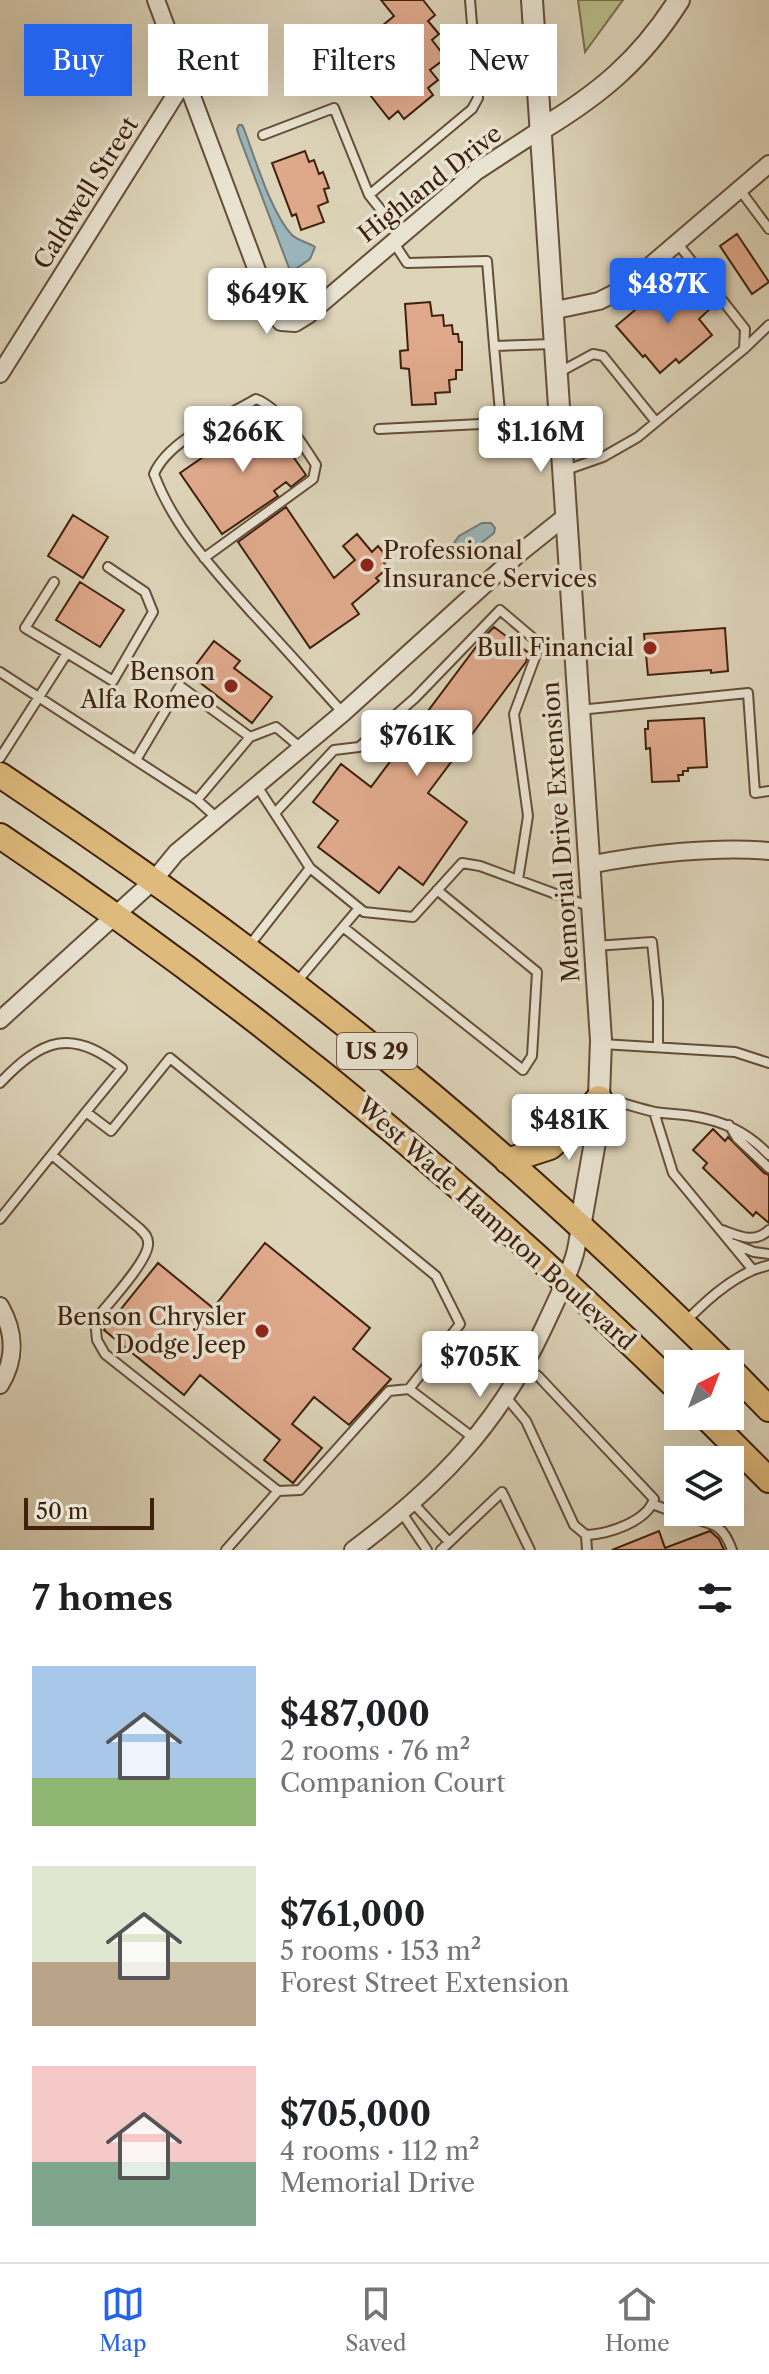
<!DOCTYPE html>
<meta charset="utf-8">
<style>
body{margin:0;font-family:"Libre Caslon Text",serif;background:#f6f6f6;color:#202124;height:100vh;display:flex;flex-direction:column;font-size:30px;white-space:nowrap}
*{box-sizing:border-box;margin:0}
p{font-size:26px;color:#757577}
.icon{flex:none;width:44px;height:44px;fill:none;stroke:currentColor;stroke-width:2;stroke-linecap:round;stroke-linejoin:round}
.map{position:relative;height:1550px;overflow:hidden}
.details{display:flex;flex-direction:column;background:#fff;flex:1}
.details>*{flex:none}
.top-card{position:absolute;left:24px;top:24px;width:722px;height:72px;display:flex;gap:16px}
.needle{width:52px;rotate:42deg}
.tools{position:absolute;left:664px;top:1350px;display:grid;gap:16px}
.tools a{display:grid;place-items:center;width:80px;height:80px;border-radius:0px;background:#fff;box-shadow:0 8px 32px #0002;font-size:40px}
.scale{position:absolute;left:24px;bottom:20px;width:130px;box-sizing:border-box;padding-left:8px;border:4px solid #3f210c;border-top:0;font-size:22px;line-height:28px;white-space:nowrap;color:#3f210c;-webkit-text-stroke:6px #e9e3d2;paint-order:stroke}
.price{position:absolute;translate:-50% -68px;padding:0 18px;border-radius:8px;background:#fff;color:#222;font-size:26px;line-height:52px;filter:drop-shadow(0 2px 4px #0008)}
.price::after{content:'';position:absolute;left:50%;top:48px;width:24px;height:18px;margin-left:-12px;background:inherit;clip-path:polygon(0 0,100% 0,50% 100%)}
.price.current{background:#2563eb;color:#fff}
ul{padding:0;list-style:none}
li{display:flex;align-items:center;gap:24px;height:200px;padding:0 32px}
li span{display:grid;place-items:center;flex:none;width:224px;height:160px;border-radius:0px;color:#555}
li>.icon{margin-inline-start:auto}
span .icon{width:96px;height:96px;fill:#fffc;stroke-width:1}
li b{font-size:34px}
h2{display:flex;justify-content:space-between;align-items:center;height:96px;padding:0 32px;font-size:34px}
.pill{padding:0 28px;border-radius:0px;background:#fff;box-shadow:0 8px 32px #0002;font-size:28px;line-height:72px}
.pill.current{background:#2563eb;color:#fff}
.dock{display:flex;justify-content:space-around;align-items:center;height:112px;border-top:2px solid #e0e0e0;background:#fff;font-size:22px;color:#757577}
.dock a{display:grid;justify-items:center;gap:4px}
.dock .current{color:#2563eb}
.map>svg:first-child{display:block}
.green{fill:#b8bb8a;stroke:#7c6e4b;stroke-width:2}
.water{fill:#99b5bb;stroke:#757a75;stroke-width:2}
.building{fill:#e0a98c;stroke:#3f210c;stroke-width:2}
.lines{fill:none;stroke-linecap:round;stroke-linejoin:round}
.service-casing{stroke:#664e37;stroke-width:12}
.minor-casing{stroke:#664e37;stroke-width:20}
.tertiary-casing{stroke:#664e37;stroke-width:24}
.primary-casing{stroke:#3f210c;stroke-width:28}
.service{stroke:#e9e3d2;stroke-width:8}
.minor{stroke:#e9e3d2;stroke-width:16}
.tertiary{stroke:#e9e3d2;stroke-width:20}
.primary{stroke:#deba7c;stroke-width:24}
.poi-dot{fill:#8f2418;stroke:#e9e3d2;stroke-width:3}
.labels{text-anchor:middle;stroke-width:7;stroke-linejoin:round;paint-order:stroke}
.shield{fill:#e9e3d2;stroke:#725b47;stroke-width:2}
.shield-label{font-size:22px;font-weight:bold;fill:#3f210c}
.street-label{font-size:24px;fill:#3f210c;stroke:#e9e3d2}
.poi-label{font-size:24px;fill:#3f210c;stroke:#e9e3d2;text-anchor:end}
</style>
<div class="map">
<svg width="769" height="1550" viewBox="0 0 769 1550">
<rect width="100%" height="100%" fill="#ddd4b9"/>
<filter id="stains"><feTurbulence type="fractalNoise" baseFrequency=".0025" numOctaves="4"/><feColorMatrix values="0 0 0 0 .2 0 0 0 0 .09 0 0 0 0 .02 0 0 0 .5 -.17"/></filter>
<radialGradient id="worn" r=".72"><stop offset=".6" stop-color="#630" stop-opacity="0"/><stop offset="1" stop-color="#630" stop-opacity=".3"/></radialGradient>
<!-- green -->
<path class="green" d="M578 0H623L585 52Z"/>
<!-- water -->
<path class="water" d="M239 125H242L244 129C255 158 271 213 292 235 298 241 308 242 315 247L310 259 294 270 289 268 239 136 237 129Z
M482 523H491L495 528 494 533 466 555 460 556 456 552 454 543 459 536Z"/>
<!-- building -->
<path class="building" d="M381 0H423L435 15 428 21 439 34 432 40 446 58 430 70 438 80 428 88 433 95 404 119 398 111 389 119 363 86 404 53 382 26 394 16Z
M305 151 309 162 314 160 319 174 323 172 329 188 324 189 328 202 318 206 324 222 301 230 296 214 292 216 272 163Z
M737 234 769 282 752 294 720 246Z
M688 281 711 308 699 319 712 335 679 363 676 359 660 373 645 355 643 357 616 326 667 283 675 293Z
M430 302 432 316 443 315 444 326 452 325 453 334H458L459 342H462V370H456V379L449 380 450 392 435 393 436 404 412 405 409 369 401 368 400 351 408 350 405 304Z
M264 415 306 475 291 487 286 482 274 491 278 496 222 534 180 473Z
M286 507 334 578 355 560 343 546 357 534 372 552 378 546 389 559 384 563 388 568 376 578 379 581 352 604 359 614 310 648 238 542Z
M73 515 108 537 83 578 48 556Z
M80 582 124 610 100 647 56 620Z
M494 627 529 653 526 662 428 793 467 822 423 885 399 867 379 893 318 847 338 821 313 802 341 764 371 787 482 639Z
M725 628 728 671 711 673V670L648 675 644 634Z
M214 641 240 661 234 668 272 697 252 723 189 674Z
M704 718 707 767 688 768V771H683V775H678L679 781 652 782 650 748 646 749 645 729H648V721Z
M713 1129 725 1141 728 1137 764 1173 769 1175V1223L756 1212 753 1216 703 1168 707 1163 693 1150Z
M265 1243 370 1328 353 1349 391 1379 349 1425 314 1397 292 1424 322 1448 293 1483 264 1460 280 1440 200 1375 184 1395 104 1330 158 1263 213 1308Z
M659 1531 665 1548 710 1531 719 1539 724 1550H612Z"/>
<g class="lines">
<defs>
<path id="service" d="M263 135 334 108 369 195 401 235
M740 190 769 229
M369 195 472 109 478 98 470 0
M394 243 407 263 487 261 494 346
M678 244 745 329 744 349
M558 373 593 354 603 356 656 422
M379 429 501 423 494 346 553 344
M563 471 603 457 638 437 744 349 769 325
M204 558 313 479 316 465C302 443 280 408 256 399 224 418 169 439 154 474 174 528 214 570 252 613 283 646 313 680 343 713
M54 582 25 628 67 653
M0 672 197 800 217 818
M579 710 748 693 755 793 769 791
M0 758 67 653 113 681 153 612 145 592 108 567
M136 760 180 686 250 737 276 727 301 748
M257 786 310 868 364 912 413 917 462 863 480 866 591 907
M197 800 250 737
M275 813 334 750 359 747 415 698 500 610 540 644 514 714 528 816 518 880
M343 927 523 1070 532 1056 537 972 437 890
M249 946 310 868
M595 946 652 942 658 1001V1047
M295 984 359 908
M602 1044 735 1052 769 1063
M0 1083C42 1039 72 1027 122 1068L86 1112
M600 1098C619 1101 636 1108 655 1112 667 1114 680 1114 692 1116 724 1121 747 1132 769 1155
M654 1112 673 1173 753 1270 769 1265
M729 1125 737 1138 769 1168
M52 1155 139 1228C144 1233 149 1237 148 1245 147 1262 108 1304 95 1320L97 1340 105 1354 278 1491
M0 1219 86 1112 111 1131 170 1058 436 1276 460 1324 409 1389 389 1391 300 1490 278 1491 226 1550
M722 1230C739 1236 754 1244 769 1230
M734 1244 754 1252 769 1254
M684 1323C705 1302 726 1282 753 1270
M409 1389 475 1439
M506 1397 526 1421 574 1525 586 1535C608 1534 647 1522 654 1499L539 1377 525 1366
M413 1503 449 1542
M652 1504C664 1508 677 1514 689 1518 713 1524 723 1524 732 1550
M402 1513 427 1550
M586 1535 587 1550
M441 1550 502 1492 530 1550"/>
<path id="minor" d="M156 0 271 308 281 322 295 323 308 315 477 171 540 130
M551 311 599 301 623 289 769 164
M0 374 186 78
M589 865C643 854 715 846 769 851
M0 1020 153 881 176 853 343 713 516 556 566 516
M0 1306C15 1332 16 1359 0 1385
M353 1550C440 1485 499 1424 545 1325 555 1303 567 1280 574 1257 577 1248 578 1237 580 1227"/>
<path id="tertiary" d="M532 0 601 1040 598 1125 580 1227
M540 130C600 94 641 60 679 0"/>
<path id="primary" d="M0 775C124 858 247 945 363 1039 490 1140 610 1251 725 1364
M0 836C243 999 469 1185 678 1389
M507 1161 550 1147 573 1127 599 1098
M730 1369 769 1409
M705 1416 769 1480"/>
</defs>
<!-- service casing -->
<use href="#service" class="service-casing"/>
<!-- minor casing -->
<use href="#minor" class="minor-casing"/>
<!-- tertiary casing -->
<use href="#tertiary" class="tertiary-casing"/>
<!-- primary casing -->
<use href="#primary" class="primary-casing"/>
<!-- service -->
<use href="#service" class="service"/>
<!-- minor -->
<use href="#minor" class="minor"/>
<!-- tertiary -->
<use href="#tertiary" class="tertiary"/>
<!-- primary -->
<use href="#primary" class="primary"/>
</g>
<!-- markers -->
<g class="poi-dot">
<circle cx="367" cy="565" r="8"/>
<circle cx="650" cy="648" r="8"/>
<circle cx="231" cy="686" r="8"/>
<circle cx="262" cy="1331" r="8"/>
</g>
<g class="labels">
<!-- shield labels -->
<rect class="shield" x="337" y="1033" width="80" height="36" rx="6"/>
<g class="shield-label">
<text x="377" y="1059">US 29</text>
</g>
<!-- street labels -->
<g class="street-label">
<text transform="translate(430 184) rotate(-38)" y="8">Highland Drive</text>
<text transform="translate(86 193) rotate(-58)" y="8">Caldwell Street</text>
<text transform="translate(561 832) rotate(-94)" y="8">Memorial Drive Extension</text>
<text transform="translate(496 1224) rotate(42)" y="8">West Wade Hampton Boulevard</text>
</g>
<!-- poi labels -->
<g class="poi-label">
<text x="383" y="559" text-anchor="start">Professional<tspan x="383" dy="28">Insurance Services</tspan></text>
<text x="634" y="656">Bull Financial</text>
<text x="215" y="680">Benson<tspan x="215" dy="28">Alfa Romeo</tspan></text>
<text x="246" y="1325">Benson Chrysler<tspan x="246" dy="28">Dodge Jeep</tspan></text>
</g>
</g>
<rect width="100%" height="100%" filter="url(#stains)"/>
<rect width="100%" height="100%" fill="url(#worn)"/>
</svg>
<div class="tools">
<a><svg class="needle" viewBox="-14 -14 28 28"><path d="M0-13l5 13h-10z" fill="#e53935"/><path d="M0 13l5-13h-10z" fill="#757577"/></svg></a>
<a><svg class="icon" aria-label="layers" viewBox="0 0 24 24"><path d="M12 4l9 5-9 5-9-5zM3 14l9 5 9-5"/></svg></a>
</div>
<div class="scale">50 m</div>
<b class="price current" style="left:668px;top:326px">$487K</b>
<b class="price" style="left:267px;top:336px">$649K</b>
<b class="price" style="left:243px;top:474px">$266K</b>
<b class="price" style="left:541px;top:474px">$1.16M</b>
<b class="price" style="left:417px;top:778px">$761K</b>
<b class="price" style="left:569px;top:1162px">$481K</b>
<b class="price" style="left:480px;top:1399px">$705K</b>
<div class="top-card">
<a class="pill current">Buy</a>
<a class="pill">Rent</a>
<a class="pill">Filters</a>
<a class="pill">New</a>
</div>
</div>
<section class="details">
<h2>7 homes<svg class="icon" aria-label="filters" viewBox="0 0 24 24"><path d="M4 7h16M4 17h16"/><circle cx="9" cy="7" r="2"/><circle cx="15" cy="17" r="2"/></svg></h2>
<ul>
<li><span style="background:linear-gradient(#a9c7e8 70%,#8fb573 0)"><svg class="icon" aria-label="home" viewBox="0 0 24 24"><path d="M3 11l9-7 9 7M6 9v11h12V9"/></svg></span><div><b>$487,000</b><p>2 rooms · 76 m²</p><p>Companion Court</p></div></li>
<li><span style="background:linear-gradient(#dfe7d0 60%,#b9a48a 0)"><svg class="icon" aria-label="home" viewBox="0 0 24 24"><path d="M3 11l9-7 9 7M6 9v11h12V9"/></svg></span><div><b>$761,000</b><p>5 rooms · 153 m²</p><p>Forest Street Extension</p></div></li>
<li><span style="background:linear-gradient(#f6c9c9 60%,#7fa58c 0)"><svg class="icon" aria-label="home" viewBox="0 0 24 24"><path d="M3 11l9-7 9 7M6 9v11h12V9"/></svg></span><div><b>$705,000</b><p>4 rooms · 112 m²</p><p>Memorial Drive</p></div></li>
</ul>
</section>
<nav class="dock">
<a class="current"><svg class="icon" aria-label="map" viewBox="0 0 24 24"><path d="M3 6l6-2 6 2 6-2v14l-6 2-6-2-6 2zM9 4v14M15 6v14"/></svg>Map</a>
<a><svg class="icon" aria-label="saved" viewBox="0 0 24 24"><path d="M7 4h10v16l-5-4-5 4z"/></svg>Saved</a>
<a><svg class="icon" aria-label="home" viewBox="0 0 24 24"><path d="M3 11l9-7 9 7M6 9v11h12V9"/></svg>Home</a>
</nav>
